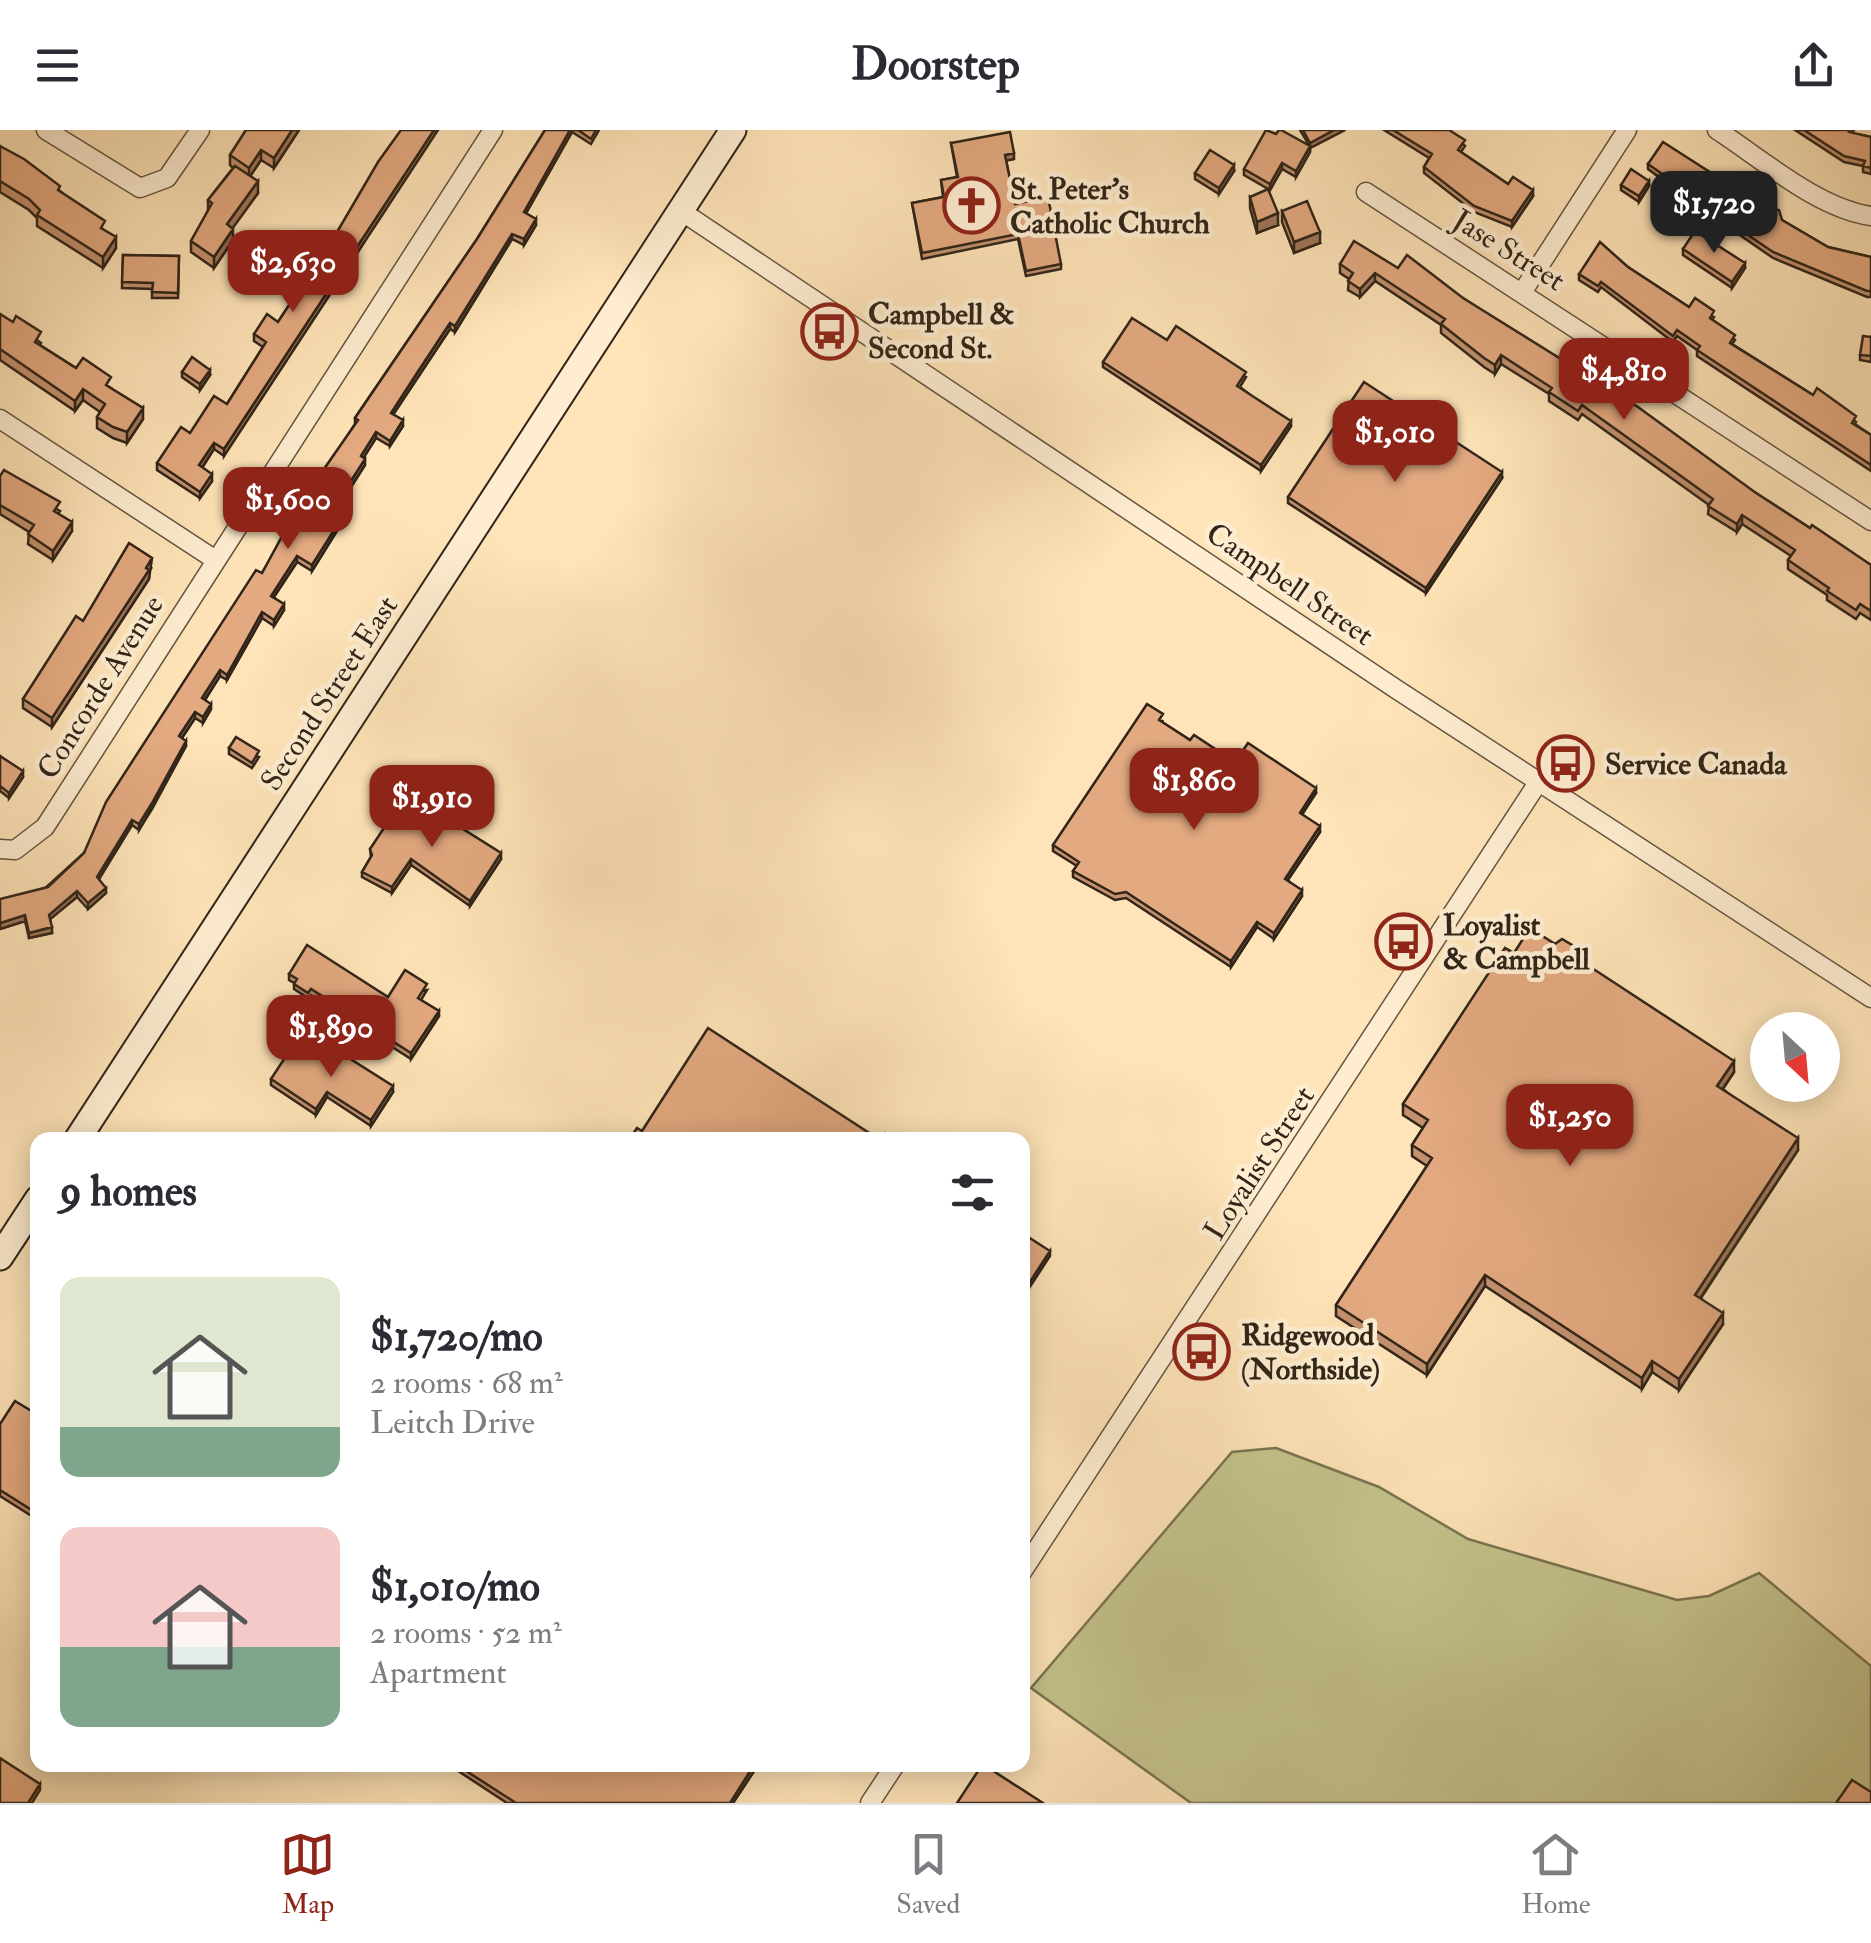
<!DOCTYPE html>
<meta charset="utf-8">
<style>
body{margin:0;font-family:"IM FELL Double Pica",serif;background:#f2f2f3;color:#2b2b33;height:100vh;display:flex;flex-direction:column;font-size:38px;white-space:nowrap}
*{box-sizing:border-box;margin:0}
p{font-size:32px;color:#7c7c81}
.icon{flex:none;width:55px;height:55px;fill:none;stroke:currentColor;stroke-width:2;stroke-linecap:round;stroke-linejoin:round}
.map{position:relative;flex:1;overflow:hidden}
.details{position:absolute;left:30px;top:1002px;width:1000px;height:640px;display:flex;flex-direction:column;background:#fff;border-radius:20px;box-shadow:0 5px 25px #0003}
.details>*{flex:none}
.needle{width:65px;rotate:154deg}
.controls{position:absolute;left:1750px;top:882px;display:grid;gap:20px}
.controls a{display:grid;place-items:center;width:90px;height:90px;border-radius:50%;background:#fff;box-shadow:0 5px 25px #0003;font-size:50px}
.price{position:absolute;translate:-50% -85px;padding:0 22px;border-radius:20px;background:#8f2418;color:#fff;font-size:32px;line-height:65px;filter:drop-shadow(0 2px 5px #0008)}
.price::after{content:'';position:absolute;left:50%;top:60px;width:30px;height:22px;margin-left:-15px;background:inherit;clip-path:polygon(0 0,100% 0,50% 100%)}
.price.on{background:#222;color:#fff}
ul{padding:0;list-style:none}
li{display:flex;align-items:center;gap:30px;height:250px;padding:0 30px}
li span{display:grid;place-items:center;flex:none;width:280px;height:200px;border-radius:20px;color:#555}
li>.icon{margin-inline-start:auto}
span .icon{width:120px;height:120px;fill:#fffc;stroke-width:1}
li b{font-size:42px}
h2{display:flex;justify-content:space-between;align-items:center;height:120px;padding:0 30px;font-size:42px}
header{display:flex;justify-content:space-between;align-items:center;height:130px;padding:0 30px;background:#fff;font-size:45px;font-weight:700}
.tabs{display:flex;justify-content:space-around;align-items:center;height:140px;border-top:2px solid #e1e1e2;background:#fff;font-size:28px;color:#7c7c81}
.tabs a{display:grid;justify-items:center;gap:5px}
.tabs .on{color:#8f2418}
.map>svg:first-child{display:block}
.green{fill:#c4c38c;stroke:#7a7452;stroke-width:2.5}
.lines{fill:none;stroke-linecap:round;stroke-linejoin:round}
.street-casing{stroke:#645540;stroke-width:21}
.secondary-casing{stroke:#302518;stroke-width:29}
.street{stroke:#feedd1;stroke-width:18}
.secondary{stroke:#feedd1;stroke-width:25}
.wall{fill:#c3916e;stroke:#302518;stroke-width:2.5}
.shaded-wall{fill:#9f765a;stroke:#302518;stroke-width:2.5}
.building{fill:#e3a980;stroke:#302518;stroke-width:2.5}
.labels{text-anchor:middle;stroke-width:9;stroke-linejoin:round;paint-order:stroke}
.poi-label{font-size:30px;font-weight:bold;fill:#302518;stroke:#feedd1;text-anchor:start}
.street-label{font-size:30px;fill:#302518;stroke:#feedd1}
</style>
<header><svg class="icon" aria-label="menu" viewBox="0 0 24 24"><path d="M4 6h16M4 12h16M4 18h16"/></svg>Doorstep<svg class="icon" aria-label="share" viewBox="0 0 24 24"><path d="M12 15V3M7 8l5-5 5 5M5 13v7h14v-7"/></svg></header>
<div class="map">
<svg width="1871" height="1673" viewBox="0 0 1871 1673">
<rect width="100%" height="100%" fill="#fee4b8"/>
<filter id="stains"><feTurbulence type="fractalNoise" baseFrequency=".002" numOctaves="4"/><feColorMatrix values="0 0 0 0 .2 0 0 0 0 .09 0 0 0 0 .02 0 0 0 .5 -.17"/></filter>
<radialGradient id="worn" r=".72"><stop offset=".6" stop-color="#630" stop-opacity="0"/><stop offset="1" stop-color="#630" stop-opacity=".3"/></radialGradient>
<!-- green -->
<path class="green" d="M1276 1318 1379 1357 1468 1409 1677 1470 1709 1466 1759 1443 1871 1536V1673H1191L1031 1558 1232 1322Z"/>
<g class="lines">
<defs>
<path id="street" d="M46 0 140 58 167 48 200 0
M1717 0C1762 29 1817 78 1871 86
M1366 62 1871 391
M681 81 1396 559 1871 868
M1523 161 1627 0
M0 289 214 429
M0 719 15 720 45 697 493 0
M1022 1442 1539 651
M870 1673 895 1635"/>
<path id="secondary" d="M77 1010 733 0
M0 1127 38 1069"/>
</defs>
<!-- street casing -->
<use href="#street" class="street-casing"/>
<!-- secondary casing -->
<use href="#secondary" class="secondary-casing"/>
<!-- street -->
<use href="#street" class="street"/>
<!-- secondary -->
<use href="#secondary" class="secondary"/>
</g>
<!-- wall -->
<path class="wall" d="M246 0H299L274 38 261 30 250 46 258 63 232 98 233 110 214 138 191 122V111L208 81V70L233 38 230 35V25Z
M545 0H599L591 14 572 2 526 83 536 95 524 115 512 109 455 202 450 199 417 248 393 284 403 296 390 316 376 308 363 328 365 335 341 373 348 383 312 441 297 432 274 467 284 480 274 496 262 488 227 550 220 546 205 570 211 579 203 593 195 588 182 608 186 616 152 679 139 700 132 695 99 749 106 763 88 779 77 767 50 789 52 803 29 808 25 791 0 799 84 723 262 443 355 294V288L477 109Z
M1300 0H1345L1310 18V17V22L1296 47 1282 39 1270 60 1244 45V39L1276 4 1309 15Z
M1384 0H1449L1465 16 1461 22 1508 54 1533 66 1512 97 1474 82 1424 43V37L1429 28Z
M1795 0H1854L1852 3 1871 7V44L1863 42V36L1844 32Z
M951 13 1014 29 1006 30 1015 74 1061 134V139L1026 146 1018 109 922 129 912 73 943 67 941 50 957 47Z
M0 16 60 61 105 101 116 118 103 138 37 96V88L29 80 0 62Z
M1648 34 1782 90 1828 117 1871 127V167H1867L1773 128 1705 81 1701 87 1680 73V68L1682 64 1648 39Z
M1234 41 1219 64 1195 49V43Z
M1621 55 1649 56 1639 72 1621 60Z
M1250 67 1278 95 1257 103 1250 78Z
M1282 81 1320 113 1294 123 1282 92Z
M333 109 224 326 214 319 202 338 212 351 200 368 157 340V333L190 303 227 274 263 217 254 211V204L278 192 317 133 310 128V122Z
M1683 119 1745 138 1732 158 1683 125Z
M123 125 179 126 178 168H152V159L122 158Z
M1340 134 1398 138 1463 168 1756 363 1810 398 1871 435V490L1860 483 1856 489 1827 470V465L1788 439V430L1791 426 1742 394 1737 402 1708 384 1709 375 1582 284 1578 290 1549 271V264L1501 234 1495 244 1484 237 1441 203V195L1375 151 1360 167 1348 160 1349 149 1340 143Z
M1628 137 1689 177 1714 187 1712 190 1735 210 1732 214 1856 292 1855 294 1871 305V341L1697 226V220L1677 206 1673 212 1601 157 1598 162 1579 150V144Z
M0 184 41 213 40 215 76 238 111 258 143 289 127 313 113 308 97 298V287L100 282 83 270 75 281 0 230Z
M1871 207V232L1860 230V225Z
M1167 210 1246 247 1240 257 1291 296 1261 341 1103 237V232Z
M182 242 210 245 200 260 182 247Z
M0 346 60 381 58 383 72 401 53 430 28 414 29 402 0 384Z
M1502 348 1426 463 1288 373V367Z
M152 437 149 441V449L52 597 23 578V569L83 491Z
M1163 590 1162 592 1190 610 1235 632 1316 663 1302 684 1320 702 1288 750 1302 766 1274 809 1257 797 1231 837 1126 768 1115 770 1073 747V741L1077 736 1053 721V715Z
M229 618 259 627 252 638 229 624Z
M0 626 23 647 9 668 0 661Z
M439 685 464 695 462 698 501 729 470 776 411 735 392 763 362 747V742L371 727 370 719 407 687Z
M1514 823 1577 828 1734 942 1723 959 1798 1020 1701 1168 1723 1194 1679 1260 1652 1242 1642 1259 1485 1156 1427 1245 1336 1186V1175L1427 1036 1412 1026V1015L1423 998 1403 985V974Z
M289 844 388 867 427 860 421 870 439 886 411 929 311 865 308 868 294 859V853L289 850Z
M312 926 393 962 371 996 327 967 316 985 271 955V949Z
M38 1285V1390L0 1366V1294Z
M449 1635H758L733 1673H507Z"/>
<!-- shaded-wall -->
<path class="shaded-wall" d="M292 0H299L274 38V28Z
M434 0H438L224 326V319Z
M570 0H572V2L524 87V82Z
M1334 0H1345L1310 18V13Z
M1310 16V22L1296 47V41Z
M261 20V30L249 48V38Z
M1014 23V29L1005 31V25Z
M1282 33V39L1270 60V54Z
M1234 35V41L1219 64V58Z
M258 51V63L227 106V94Z
M1649 51V56L1639 72V66Z
M1533 60V66L1512 97V91Z
M1278 83V95L1257 103V92Z
M536 89V95L524 115V109Z
M233 99V110L214 138V127Z
M1320 102V113L1294 123V112Z
M512 104V109L455 202V196Z
M116 107V118L103 138V127Z
M1745 133V138L1732 158V152Z
M1375 143V151L1360 167V159Z
M450 193V199L391 288V283Z
M1501 225V234L1495 244V235Z
M210 240V245L200 260V254Z
M83 259V270L75 281V271Z
M143 278V289L127 313V302Z
M403 290V296L390 316V311Z
M1291 291V296L1261 341V335Z
M376 302V308L361 332V326Z
M214 313V319L199 342V335Z
M365 329V335L338 377V371Z
M1502 342V348L1426 463V458Z
M212 344V351L200 368V362Z
M348 378V383L312 441V435Z
M1742 385V394L1737 402V394Z
M72 392V401L53 430V421Z
M297 426V432L271 471V466Z
M152 428 149 449 52 597V588Z
M284 474V480L274 496V490Z
M262 482V488L227 550V545Z
M220 540V546L202 574V568Z
M211 574V579L203 593V587Z
M195 582V588L179 612V606Z
M186 611V616L139 700V694Z
M23 641V647L9 668V663Z
M1316 658V663L1300 688V683Z
M132 690V695L97 752V747Z
M1320 696V702L1285 754V749Z
M501 723V729L470 776V771Z
M411 729V735L392 763V757Z
M106 758V763L88 779V773Z
M1302 760V766L1274 809V803Z
M77 761V767L49 790V785Z
M25 785V791L0 799V793Z
M1257 792V797L1231 837V831Z
M52 797V803L29 808V803Z
M439 881V886L411 929V923Z
M1734 931V942L1717 967V956Z
M393 956V962L371 996V990Z
M327 962V967L316 985V979Z
M1798 1008V1020L1695 1176V1165Z
M1050 1121V1126L1022 1169V1164Z
M1485 1145V1156L1427 1245V1234Z
M1723 1183V1194L1679 1260V1249Z
M1652 1231V1242L1642 1259V1248Z
M754 1635H758L733 1673H730Z
M40 1654V1660L32 1673H28Z"/>
<!-- building -->
<path class="building" d="M246 0H292L274 28 261 20 249 38 230 25Z
M401 0H434L224 319 214 313 199 335 212 344 200 362 157 333 181 297 190 303 214 266 227 274 266 212 254 204 267 184 278 192 320 128 310 122 322 102 333 109 378 32Z
M545 0H570L524 82 536 89 524 109 512 104 455 196 450 193 417 243 391 283 403 290 390 311 376 302 361 326 365 329 338 371 348 378 312 435 297 426 271 466 284 474 274 490 262 482 227 545 220 540 202 568 211 574 203 587 195 582 179 606 186 611 152 673 139 694 132 690 97 747 106 758 88 773 77 761 49 785 52 797 29 803 25 785 0 793V769L48 757 84 723 106 672 256 440 262 443 299 375 358 290 355 288 477 109Z
M578 0H596L591 9Z
M1266 0 1276 4 1279 0H1281L1310 16 1296 41 1282 33 1270 54 1244 39Z
M1303 0H1334L1310 13Z
M1393 0H1449L1465 10 1458 20 1508 54 1513 47 1533 60 1512 91 1474 76 1424 37 1432 24Z
M1804 0H1850L1849 2 1871 7V38L1863 36 1865 31 1844 26Z
M1010 2 1014 23 1005 25 1015 74 1048 67 1061 134 1026 141 1018 104 922 123 912 73 944 67 941 50 958 47 951 13Z
M1663 12 1766 78 1779 80 1782 90 1828 117 1871 127V161H1867L1773 122 1705 76 1701 81 1680 68 1685 60 1648 34Z
M0 16 24 29 60 56 58 60 105 91 101 98 116 107 103 127 37 85 40 80 29 69 0 51Z
M1210 20 1234 35 1219 58 1195 43Z
M235 36 258 51 227 94 233 99 214 127 191 111 212 73 208 70Z
M1631 39 1649 51 1639 66 1621 55Z
M1268 59 1278 83 1257 92 1250 67Z
M1307 71 1320 102 1294 112 1282 81Z
M1695 101 1745 133 1732 152 1683 119Z
M1354 111 1398 138 1407 125 1463 168 1638 277 1756 363 1810 398 1812 395 1871 435V481L1860 474 1856 480 1827 461 1829 458 1788 430 1795 420 1742 385 1737 394 1708 376 1713 369 1582 275 1578 281 1549 262 1552 258 1501 225 1495 235 1484 228 1441 194 1445 189 1375 143 1360 159 1348 151 1353 143 1340 134Z
M1600 112 1628 137 1689 177 1695 168 1714 181 1710 188 1735 205 1730 213 1813 265 1817 258 1856 286 1852 293 1871 305V335L1697 220 1700 216 1677 200 1673 206 1601 152 1598 156 1579 144Z
M123 125 179 126 178 163 152 162 153 153 122 152Z
M0 184 13 192 16 186 41 202 35 212 76 238 83 228 111 247 106 255 143 278 127 302 113 297 97 287 105 274 83 259 75 271 0 219Z
M1132 188 1167 210 1176 196 1246 242 1237 256 1291 291 1261 335 1103 232Z
M1863 206 1871 207V226L1860 225Z
M192 227 210 240 200 254 182 242Z
M1364 252 1502 342 1426 458 1288 367Z
M4 340 60 372 54 381 72 392 53 421 28 404 34 395 0 375V346Z
M129 413 152 428 146 438 149 440 52 588 23 569 76 486 83 491Z
M1147 574 1163 584 1159 590 1190 610 1194 605 1235 632 1248 613 1316 658 1300 683 1320 696 1285 749 1302 760 1274 803 1257 792 1231 831 1126 762 1115 764 1073 741 1079 732 1053 715Z
M236 607 259 621 252 633 229 618Z
M0 626 23 641 9 663 0 656Z
M417 671 439 685 445 677 464 690 460 697 501 723 470 771 411 729 392 757 362 742 372 725 370 719 396 680 407 687Z
M1530 798 1555 814 1562 809 1577 818 1572 825 1734 931 1717 956 1798 1008 1695 1165 1723 1183 1679 1249 1652 1231 1642 1248 1485 1145 1427 1234 1336 1175 1432 1028 1412 1015 1428 990 1403 974 1505 818 1514 823Z
M307 815 388 867 405 840 427 854 418 868 439 881 411 923 311 859 308 863 294 854 297 849 289 844Z
M708 898 880 1010H629L637 998 642 1001Z
M322 911 393 956 371 990 327 962 316 979 271 949 294 914 312 926Z
M885 1003 895 1010H881Z
M1022 1103 1050 1121 1022 1164Z
M15 1271 38 1285V1384L0 1360V1294Z
M0 1628 40 1654 28 1673H0Z
M457 1635H754L730 1673H516Z
M982 1635H984L1043 1673H957Z
M1852 1650 1871 1662V1673H1836Z"/>
<!-- icons -->
<defs>
<symbol id="church-ring" viewBox="-11 -11 22 22"><circle r="9.5" fill="#feedd1" stroke="#8f2418" stroke-width="1.5"/><path d="M-1.2-6h2.4v3.5h3.3v2.4h-3.3V6h-2.4V-.1h-3.3v-2.4h3.3Z" fill="#8f2418"/></symbol>
<symbol id="bus-ring" viewBox="-11 -11 22 22"><circle r="9.5" fill="#feedd1" stroke="#8f2418" stroke-width="1.5"/><path d="M-5-6H5V4H4V6H2V4H-2V6H-4V4H-5ZM-3.5-4V0h7V-4ZM-3.5 1.2v1.5H-2V1.2ZM2 1.2v1.5H3.5V1.2Z" fill="#8f2418"/></symbol>
</defs>
<g fill-rule="evenodd">
<use href="#church-ring" x="940" y="44" width="63" height="63"/>
<use href="#bus-ring" x="798" y="170" width="63" height="63"/>
<use href="#bus-ring" x="1534" y="602" width="63" height="63"/>
<use href="#bus-ring" x="1372" y="780" width="63" height="63"/>
<use href="#bus-ring" x="1170" y="1190" width="63" height="63"/>
</g>
<g class="labels">
<!-- poi labels -->
<g class="poi-label">
<text x="1010" y="69">St. Peter's<tspan x="1010" dy="34">Catholic Church</tspan></text>
<text x="868" y="194">Campbell &amp;<tspan x="868" dy="34">Second St.</tspan></text>
<text x="1605" y="644">Service Canada</text>
<text x="1443" y="805">Loyalist<tspan x="1443" dy="34">&amp; Campbell</tspan></text>
<text x="1241" y="1215">Ridgewood<tspan x="1241" dy="34">(Northside)</tspan></text>
</g>
<!-- street labels -->
<g class="street-label">
<text transform="translate(1509 120) rotate(32)" y="10">Jase Street</text>
<text transform="translate(1290 454) rotate(34)" y="10">Campbell Street</text>
<text transform="translate(100 557) rotate(-58)" y="10">Concorde Avenue</text>
<text transform="translate(329 563) rotate(-57)" y="10">Second Street East</text>
<text transform="translate(1259 1033) rotate(-57)" y="10">Loyalist Street</text>
</g>
</g>
<rect width="100%" height="100%" filter="url(#stains)"/>
<rect width="100%" height="100%" fill="url(#worn)"/>
</svg>
<div class="controls">
<a><svg class="needle" viewBox="-14 -14 28 28"><path d="M0-13l5 13h-10z" fill="#e53935"/><path d="M0 13l5-13h-10z" fill="#7c7c81"/></svg></a>
</div>
<b class="price on" style="left:1714px;top:126px">$1,720</b>
<b class="price" style="left:293px;top:185px">$2,630</b>
<b class="price" style="left:1624px;top:293px">$4,810</b>
<b class="price" style="left:1395px;top:355px">$1,010</b>
<b class="price" style="left:288px;top:422px">$1,600</b>
<b class="price" style="left:1194px;top:703px">$1,860</b>
<b class="price" style="left:432px;top:720px">$1,910</b>
<b class="price" style="left:331px;top:950px">$1,890</b>
<b class="price" style="left:1570px;top:1039px">$1,250</b>
<section class="details">
<h2>9 homes<svg class="icon" aria-label="filters" viewBox="0 0 24 24"><path d="M4 7h16M4 17h16"/><circle cx="9" cy="7" r="2"/><circle cx="15" cy="17" r="2"/></svg></h2>
<ul>
<li><span style="background:linear-gradient(#dfe7d0 75%,#7fa58c 0)"><svg class="icon" aria-label="home" viewBox="0 0 24 24"><path d="M3 11l9-7 9 7M6 9v11h12V9"/></svg></span><div><b>$1,720/mo</b><p>2 rooms · 68 m²</p><p>Leitch Drive</p></div></li>
<li><span style="background:linear-gradient(#f6c9c9 60%,#7fa58c 0)"><svg class="icon" aria-label="home" viewBox="0 0 24 24"><path d="M3 11l9-7 9 7M6 9v11h12V9"/></svg></span><div><b>$1,010/mo</b><p>2 rooms · 52 m²</p><p>Apartment</p></div></li>
</ul>
</section>
</div>
<nav class="tabs">
<a class="on"><svg class="icon" aria-label="map" viewBox="0 0 24 24"><path d="M3 6l6-2 6 2 6-2v14l-6 2-6-2-6 2zM9 4v14M15 6v14"/></svg>Map</a>
<a><svg class="icon" aria-label="saved" viewBox="0 0 24 24"><path d="M7 4h10v16l-5-4-5 4z"/></svg>Saved</a>
<a><svg class="icon" aria-label="home" viewBox="0 0 24 24"><path d="M3 11l9-7 9 7M6 9v11h12V9"/></svg>Home</a>
</nav>
